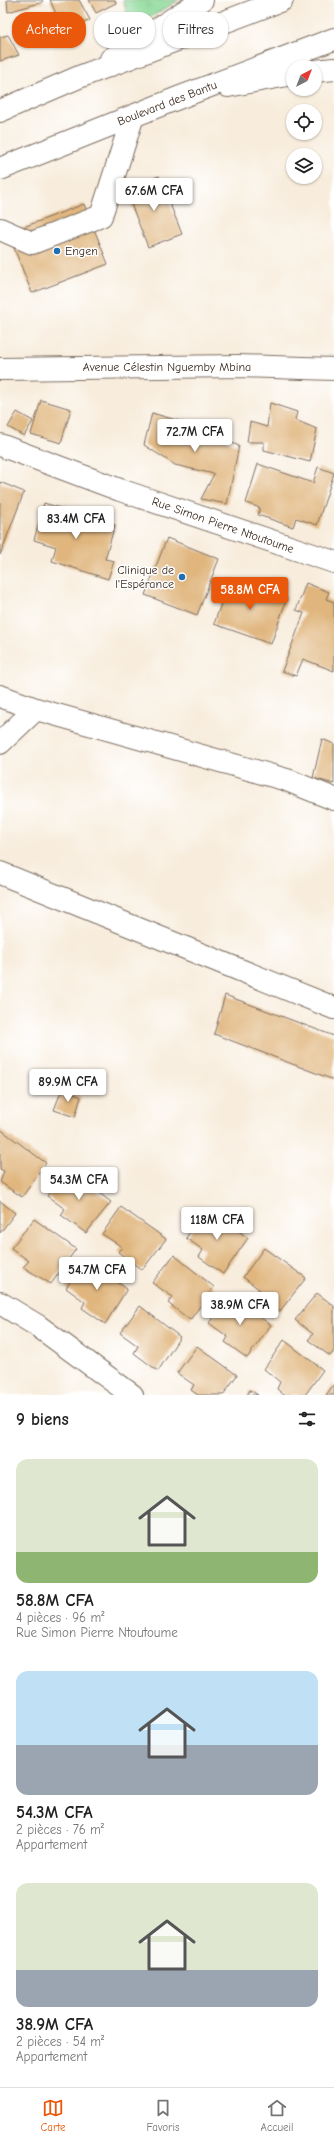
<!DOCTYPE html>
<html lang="fr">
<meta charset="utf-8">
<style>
body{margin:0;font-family:"Comic Neue",sans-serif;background:#f6f6f6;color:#222;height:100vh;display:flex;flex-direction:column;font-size:15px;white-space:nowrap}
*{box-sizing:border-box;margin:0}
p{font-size:13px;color:#767676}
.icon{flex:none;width:22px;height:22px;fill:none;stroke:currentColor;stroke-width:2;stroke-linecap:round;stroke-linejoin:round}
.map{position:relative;height:1395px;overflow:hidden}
.panel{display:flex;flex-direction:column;background:#fff;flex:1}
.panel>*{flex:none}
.banner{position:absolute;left:12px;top:12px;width:310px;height:36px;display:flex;gap:8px}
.needle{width:26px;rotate:42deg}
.controls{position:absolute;left:286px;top:60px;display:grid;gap:8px}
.controls a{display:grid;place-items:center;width:36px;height:36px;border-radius:50%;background:#fff;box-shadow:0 1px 3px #0004;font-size:20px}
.price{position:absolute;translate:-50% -34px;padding:0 9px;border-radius:4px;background:#fff;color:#222;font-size:13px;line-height:26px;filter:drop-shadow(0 1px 2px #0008)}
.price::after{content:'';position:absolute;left:50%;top:24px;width:12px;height:9px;margin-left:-6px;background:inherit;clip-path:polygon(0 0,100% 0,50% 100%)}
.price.current{background:#ea580c;color:#fff}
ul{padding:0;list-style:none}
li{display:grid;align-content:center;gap:8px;height:212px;padding:0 16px}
li span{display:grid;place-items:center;height:124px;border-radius:12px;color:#555}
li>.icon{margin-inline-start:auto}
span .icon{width:72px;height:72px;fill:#fffc;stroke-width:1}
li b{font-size:17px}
h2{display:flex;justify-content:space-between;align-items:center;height:48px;padding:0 16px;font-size:17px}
.chip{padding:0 14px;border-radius:16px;background:#fff;box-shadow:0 1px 3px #0004;font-size:14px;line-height:36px}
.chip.current{background:#ea580c;color:#fff}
.dock{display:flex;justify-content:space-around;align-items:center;height:56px;border-top:1px solid #e0e0e0;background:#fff;font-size:11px;color:#767676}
.dock a{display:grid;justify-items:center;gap:2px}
.dock .current{color:#ea580c}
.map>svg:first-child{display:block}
.grass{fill:url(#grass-tufts);stroke:#62815a}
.building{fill:#e0b67e}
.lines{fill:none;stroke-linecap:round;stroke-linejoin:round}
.minor-casing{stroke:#7d6e61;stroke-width:24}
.major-casing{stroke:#7d6e61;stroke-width:24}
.highway-casing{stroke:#7d6e61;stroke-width:24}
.minor{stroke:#fff;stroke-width:22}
.major{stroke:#fff;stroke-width:22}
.highway{stroke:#fff;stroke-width:22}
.poi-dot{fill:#1f6fb2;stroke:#fff;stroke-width:1.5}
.labels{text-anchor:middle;stroke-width:3;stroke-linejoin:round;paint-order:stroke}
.street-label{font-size:12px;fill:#3b2a1e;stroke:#fff}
.poi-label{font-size:12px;fill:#3b2a1e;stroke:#fff;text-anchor:start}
</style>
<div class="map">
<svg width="334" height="1395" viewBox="0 0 334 1395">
<defs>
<pattern id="grass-tufts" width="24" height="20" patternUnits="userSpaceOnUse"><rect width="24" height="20" fill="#89d896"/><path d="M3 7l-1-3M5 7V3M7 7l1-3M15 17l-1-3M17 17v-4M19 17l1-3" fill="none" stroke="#77ba81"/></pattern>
</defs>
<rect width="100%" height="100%" fill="#fff"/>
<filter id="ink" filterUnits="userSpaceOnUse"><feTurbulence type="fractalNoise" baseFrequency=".025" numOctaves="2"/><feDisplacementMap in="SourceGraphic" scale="8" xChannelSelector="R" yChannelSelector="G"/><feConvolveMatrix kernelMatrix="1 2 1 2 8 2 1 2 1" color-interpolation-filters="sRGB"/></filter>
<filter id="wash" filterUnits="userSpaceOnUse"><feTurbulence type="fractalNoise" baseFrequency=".012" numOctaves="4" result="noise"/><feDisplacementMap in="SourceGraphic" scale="16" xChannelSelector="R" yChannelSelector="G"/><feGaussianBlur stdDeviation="0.9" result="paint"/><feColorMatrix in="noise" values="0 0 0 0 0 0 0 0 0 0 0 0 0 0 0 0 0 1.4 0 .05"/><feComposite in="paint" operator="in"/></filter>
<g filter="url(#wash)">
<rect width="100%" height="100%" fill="#f8eddd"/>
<!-- grass -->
<path class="grass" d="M123 0H179L131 29Z"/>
<g id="blocks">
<!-- building -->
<path class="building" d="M7 0H42L43 2 8 12Z
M50 0H79L90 20 64 32Z
M89 0H115L116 3 96 13Z
M8 35 19 55 0 61V37Z
M159 176 182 234 148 247 125 189Z
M84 204 108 264 32 293 8 233Z
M41 400 71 409 61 443 31 434Z
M270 403 297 412 295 420 317 429 310 462 264 450V442H247L250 422 267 427Z
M17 412 33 421 24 436 8 427Z
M152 413 193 425 239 446 227 504 201 499 214 474 175 465 144 445Z
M258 464 313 483 318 467 334 473 317 525 296 518 293 527 258 515 260 508 246 503Z
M0 482 24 492 0 555Z
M44 503 115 525 105 559 114 561 108 579 52 561 56 547 34 540Z
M167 538 219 559 197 615 145 595Z
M230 578 287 598 271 644 214 624Z
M306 583 329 592 326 599 334 602V671L303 659 296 676 282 671 304 613 296 610Z
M322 739 334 744V784L313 778Z
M225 995 334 1036V1080L214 1034Z
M62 1089 81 1097 75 1117 54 1110Z
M0 1129 46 1163 22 1197 0 1182 4 1171 0 1169Z
M69 1170 111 1202 86 1233 61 1215 65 1209 47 1196Z
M0 1201 15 1213 0 1233Z
M121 1207 166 1239 142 1270 118 1252 122 1247 102 1234Z
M207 1208 248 1238 223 1274 199 1257 203 1250 186 1238Z
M34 1219 76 1249 51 1284 23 1267 29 1261 11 1248Z
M264 1248 306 1278 280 1311 256 1295 260 1290 243 1277Z
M174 1255 214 1287 190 1320 168 1303 173 1297 152 1283Z
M86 1259 127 1289 105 1324 82 1308 85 1302 66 1288Z
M317 1293 334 1306V1351L330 1356 308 1340 313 1334 295 1320Z
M229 1295 271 1325 247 1358 225 1342 228 1337 209 1323Z
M140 1306 180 1337 158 1371 134 1353 138 1346 120 1333Z
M284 1340 323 1370 305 1395H284L277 1389 280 1382 264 1369Z
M197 1346 237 1375 223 1395H198L191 1390 194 1385 177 1373Z
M334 1384V1395H326Z
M250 1390 258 1395H247Z"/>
</g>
</g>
<g filter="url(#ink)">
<use href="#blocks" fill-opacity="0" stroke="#7d6e61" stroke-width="1"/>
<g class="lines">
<defs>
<path id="minor" d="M315 71 334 69
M228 86 293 74
M0 229 32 243 101 216 133 116
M0 369 238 366 334 369
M0 445 120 490 334 562
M0 696 36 709 287 780 334 799
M0 743 36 709
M0 873 334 1008
M0 1303 38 1326 132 1395"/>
<path id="major" d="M111 59 202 0"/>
<path id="highway" d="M0 111 79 77 282 0
M0 169 178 98 334 39"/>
</defs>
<!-- minor casing -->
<use href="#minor" class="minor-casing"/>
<!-- major casing -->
<use href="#major" class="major-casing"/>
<!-- highway casing -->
<use href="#highway" class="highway-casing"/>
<!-- minor -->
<use href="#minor" class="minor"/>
<!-- major -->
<use href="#major" class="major"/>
<!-- highway -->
<use href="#highway" class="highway"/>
</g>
</g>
<!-- markers -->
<g class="poi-dot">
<circle cx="57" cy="251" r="4"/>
<circle cx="182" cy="577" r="4"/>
</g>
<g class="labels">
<!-- street labels -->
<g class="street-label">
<text transform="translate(167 103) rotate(-21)" y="4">Boulevard des Bantu</text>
<text x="167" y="371">Avenue Célestin Nguemby Mbina</text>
<text transform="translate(223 525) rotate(19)" y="4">Rue Simon Pierre Ntoutoume</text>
</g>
<!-- poi labels -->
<g class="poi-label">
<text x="65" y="255">Engen</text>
<text x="174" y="574" text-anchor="end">Clinique de<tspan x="174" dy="14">l'Espérance</tspan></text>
</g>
</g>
</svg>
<div class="controls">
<a><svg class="needle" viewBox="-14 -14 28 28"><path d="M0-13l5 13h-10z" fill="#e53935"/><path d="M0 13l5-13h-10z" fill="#767676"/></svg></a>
<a><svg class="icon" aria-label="locate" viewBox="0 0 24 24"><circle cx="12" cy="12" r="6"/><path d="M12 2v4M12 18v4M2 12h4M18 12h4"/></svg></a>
<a><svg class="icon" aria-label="layers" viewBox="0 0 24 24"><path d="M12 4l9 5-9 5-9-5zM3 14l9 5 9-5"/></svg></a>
</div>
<b class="price" style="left:154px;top:212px">67.6M CFA</b>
<b class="price" style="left:195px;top:453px">72.7M CFA</b>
<b class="price" style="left:76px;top:540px">83.4M CFA</b>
<b class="price current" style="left:250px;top:611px">58.8M CFA</b>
<b class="price" style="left:68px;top:1103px">89.9M CFA</b>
<b class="price" style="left:79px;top:1201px">54.3M CFA</b>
<b class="price" style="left:217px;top:1241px">118M CFA</b>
<b class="price" style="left:97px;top:1291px">54.7M CFA</b>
<b class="price" style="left:240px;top:1326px">38.9M CFA</b>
<div class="banner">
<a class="chip current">Acheter</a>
<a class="chip">Louer</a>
<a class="chip">Filtres</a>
</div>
</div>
<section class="panel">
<h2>9 biens<svg class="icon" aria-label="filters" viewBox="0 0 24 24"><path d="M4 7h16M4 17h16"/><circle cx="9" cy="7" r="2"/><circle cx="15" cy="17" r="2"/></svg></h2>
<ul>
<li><span style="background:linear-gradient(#dfe7d0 75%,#8fb573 0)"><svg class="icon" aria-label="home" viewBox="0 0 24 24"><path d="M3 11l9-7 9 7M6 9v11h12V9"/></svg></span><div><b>58.8M CFA</b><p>4 pièces · 96 m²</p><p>Rue Simon Pierre Ntoutoume</p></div></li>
<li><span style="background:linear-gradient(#bfe0f5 60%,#9aa5b1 0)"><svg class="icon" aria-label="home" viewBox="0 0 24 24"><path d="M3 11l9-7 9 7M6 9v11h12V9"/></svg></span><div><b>54.3M CFA</b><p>2 pièces · 76 m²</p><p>Appartement</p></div></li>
<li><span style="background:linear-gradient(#dfe7d0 70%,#9aa5b1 0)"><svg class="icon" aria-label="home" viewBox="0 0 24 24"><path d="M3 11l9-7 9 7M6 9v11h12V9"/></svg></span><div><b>38.9M CFA</b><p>2 pièces · 54 m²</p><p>Appartement</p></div></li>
</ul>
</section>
<nav class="dock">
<a class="current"><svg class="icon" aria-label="map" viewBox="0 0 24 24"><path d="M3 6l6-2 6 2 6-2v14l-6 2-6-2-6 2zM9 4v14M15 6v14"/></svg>Carte</a>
<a><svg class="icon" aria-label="saved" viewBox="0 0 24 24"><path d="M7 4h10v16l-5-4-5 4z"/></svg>Favoris</a>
<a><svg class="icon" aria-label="home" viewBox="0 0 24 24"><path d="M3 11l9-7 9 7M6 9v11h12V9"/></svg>Accueil</a>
</nav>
